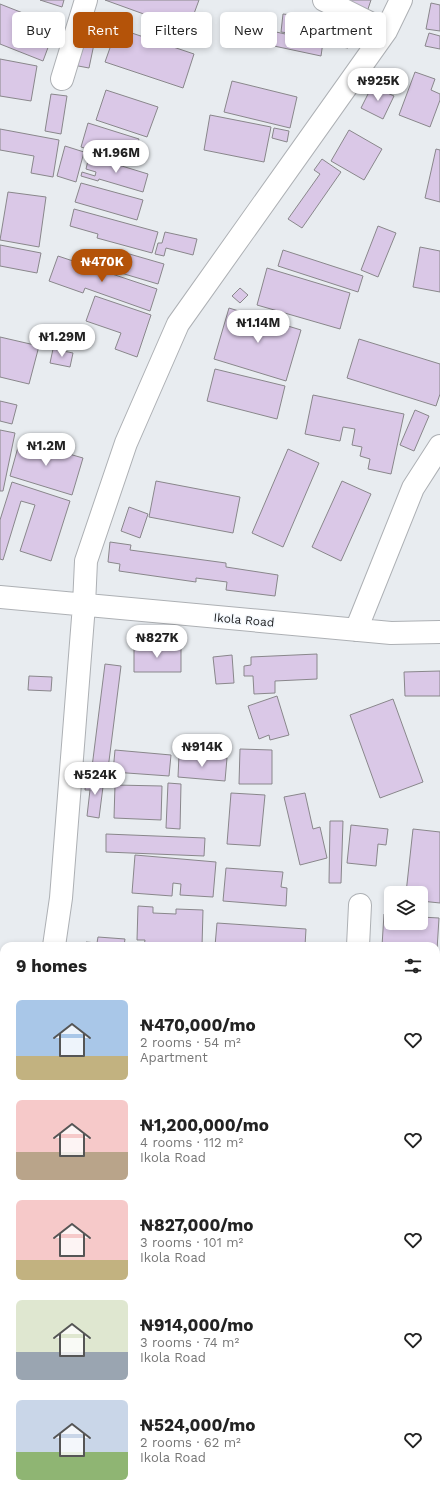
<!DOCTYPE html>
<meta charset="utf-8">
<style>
body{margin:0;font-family:"Work Sans",sans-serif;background:#f2f2f2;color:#222;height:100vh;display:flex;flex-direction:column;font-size:15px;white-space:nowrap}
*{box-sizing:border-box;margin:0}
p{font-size:13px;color:#767676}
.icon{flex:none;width:22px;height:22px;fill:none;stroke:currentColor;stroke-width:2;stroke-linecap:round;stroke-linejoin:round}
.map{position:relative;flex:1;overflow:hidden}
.drawer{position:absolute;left:0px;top:942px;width:440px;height:556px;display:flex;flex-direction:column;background:#fff;border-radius:12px 12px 0 0;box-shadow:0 2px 6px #0003}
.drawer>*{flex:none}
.guide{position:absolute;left:12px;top:12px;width:416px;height:36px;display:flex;gap:8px}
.tools{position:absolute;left:384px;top:886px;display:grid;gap:8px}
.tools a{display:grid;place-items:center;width:44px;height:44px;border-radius:6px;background:#fff;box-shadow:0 2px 6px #0003;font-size:20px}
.price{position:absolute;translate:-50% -34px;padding:0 9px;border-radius:14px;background:#fff;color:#222;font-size:13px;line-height:26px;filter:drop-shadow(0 1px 2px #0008)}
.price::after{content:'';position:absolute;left:50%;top:24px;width:12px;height:9px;margin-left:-6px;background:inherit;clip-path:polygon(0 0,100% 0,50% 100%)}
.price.active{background:#b45309;color:#fff}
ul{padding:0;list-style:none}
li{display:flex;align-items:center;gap:12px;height:100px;padding:0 16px}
li span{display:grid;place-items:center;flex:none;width:112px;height:80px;border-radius:6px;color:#555}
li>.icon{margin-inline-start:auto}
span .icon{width:48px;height:48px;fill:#fffc;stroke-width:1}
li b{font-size:17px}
h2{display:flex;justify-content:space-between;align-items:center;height:48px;padding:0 16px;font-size:17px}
.pill{padding:0 14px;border-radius:6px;background:#fff;box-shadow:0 2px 6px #0003;font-size:14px;line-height:36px}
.pill.active{background:#b45309;color:#fff}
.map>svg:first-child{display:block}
.building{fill:#dac8e7;stroke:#89878b}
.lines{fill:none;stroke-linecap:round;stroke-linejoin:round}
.minor-casing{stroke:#adb0b4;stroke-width:24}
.minor{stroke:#fff;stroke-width:22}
.labels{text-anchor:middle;stroke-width:3;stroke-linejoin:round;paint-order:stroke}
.street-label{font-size:12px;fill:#202123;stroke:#f5f9fd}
</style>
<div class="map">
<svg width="440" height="1498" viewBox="0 0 440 1498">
<rect width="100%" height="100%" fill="#e8ecf0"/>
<!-- building -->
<path class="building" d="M40 0H64L62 7Z
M105 0H199L188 30Z
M337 0H371L367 12Z
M431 3 440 5V31L426 29Z
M0 4 56 26 43 61 0 44Z
M283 14 328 19 326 38 281 32Z
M336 14 354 17 348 48 330 45Z
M117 28 194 54 183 88 105 62Z
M276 32 323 42 321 56 274 46Z
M429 33 440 36V49L425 46Z
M78 41 94 44 89 68 73 65Z
M0 59 37 66 31 101 0 96Z
M415 72 435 79 431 90 440 94V100L430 127 399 115Z
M232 81 297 97 290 128 224 112Z
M372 86 394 96 383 119 361 108Z
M106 90 158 107 147 137 96 120Z
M51 94 67 96 61 134 45 131Z
M210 115 271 127 264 162 204 150Z
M88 123 139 139 132 163 81 147Z
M274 128 289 131 287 142 272 138Z
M0 129 59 140 53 177 31 173 34 156 0 150Z
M349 130 382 149 364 180 331 161Z
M65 146 84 152 76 182 57 176Z
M436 149 440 150V202L425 198Z
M89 156 148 174 143 192 99 179 98 181 81 176 82 172 95 176 96 172 86 169Z
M322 159 341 172 302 228 288 219 320 174 314 170Z
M81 183 143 200 137 220 75 202Z
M8 192 46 197 39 247 0 240Z
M74 209 158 232 152 253 97 238 98 234 70 226Z
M378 226 396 233 378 277 361 270Z
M165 232 197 239 193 255 166 248 164 256 155 254 158 243H162Z
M0 245 41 253 37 273 0 266Z
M420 247 440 251V292L413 287Z
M283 250 363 276 358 292 278 266Z
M126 253 164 264 158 284 121 273Z
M58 256 157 289 150 311 85 288 83 293 49 281Z
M267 268 350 293 340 329 257 305Z
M240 288 248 295 240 303 232 296Z
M95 296 151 315 137 357 115 349 121 333 86 321Z
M229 308 301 330 286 381 214 359Z
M0 337 39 346 29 384 0 377Z
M359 339 440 364V394L436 406 347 378Z
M53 349 73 353 70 367 50 363Z
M215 369 285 386 277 419 207 401Z
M313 395 404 414 391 474 368 469 370 459 360 456 362 447 352 445 355 429 343 427 340 441 305 434Z
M0 401 17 405 12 424 0 421Z
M415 410 429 416 414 451 400 445Z
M0 430 15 433 3 491H0Z
M20 440 83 458 72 495 10 476Z
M288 449 319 463 283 547 252 533Z
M156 481 240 497 233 533 149 517Z
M342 481 371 494 341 561 312 547Z
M12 482 70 501 51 561 20 551 35 505 21 501 3 560 0 559V520Z
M129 507 148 514 140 538 121 531Z
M110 542 131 545 130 550 226 563V567L278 575 275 596 226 590 227 582 196 578V582L119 571 120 564 108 562Z
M134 646 181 647V672H134Z
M317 654V679L275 681V693L254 694 253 676H244V666L251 665V657Z
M232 655 234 683 216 684 213 657Z
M105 664 121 666 107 777 91 775Z
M440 671V696H405L404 672Z
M29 676 52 677 51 691 28 690Z
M277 696 289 735 270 740 269 735 259 739 248 706Z
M393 699 423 782 380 798 350 715Z
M240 749 272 750V784H239Z
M115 750 171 755 169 776 113 772Z
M179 755 227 758 225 781 178 777Z
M86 777 104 779 99 818 87 816 90 790H85Z
M168 783 181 784 180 829 166 828Z
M115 785 162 786 161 820 114 818Z
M231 793 265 795 260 846 227 844Z
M305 793 313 829 320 827 327 858 300 865 284 797Z
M330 821H343L341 883H329Z
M351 825 388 829 386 845 378 844 376 866 347 863Z
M413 829 440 832V903L421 901V893H406Z
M106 834 205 838 204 856 106 852Z
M135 855 216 862 213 897 180 895 181 884 173 883 172 896 132 893Z
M226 868 283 872 281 887 287 888 286 906 223 901Z
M138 906 153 907V913L176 914V909L203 910 202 946H144L145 940H137Z
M384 914 391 915V923H421V917L439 918 437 950H436V946H382Z
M217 923 306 929 305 946H215Z
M98 937 125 939 124 946H86V942L97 943Z
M440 952V984L436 983Z
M436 990H440V1018H436Z
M436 1214H440V1272H436Z
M436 1278 440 1279V1331H436Z
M436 1338H439L436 1367Z
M436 1398H439L437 1424H436Z
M436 1482H440V1498H406V1494H436Z
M7 1494H18V1498H6Z
M26 1494 51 1497V1498H26Z
M103 1494H143L142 1498H103Z
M166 1494H202L201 1498H165Z
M211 1494H263V1498H211Z"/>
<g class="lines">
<defs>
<path id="minor" d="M324 0 386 31
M62 79 86 0
M0 597 391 633 440 632
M356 630 413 488 440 446
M54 946 61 898 84 605 86 561 126 443 178 324 386 31 401 0
M358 946 360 905
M436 1071H440
M0 1188 4 1189
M0 1448 4 1416
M436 1451 440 1452"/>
</defs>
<!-- minor casing -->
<use href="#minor" class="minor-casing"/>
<!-- minor -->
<use href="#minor" class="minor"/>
</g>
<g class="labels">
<!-- street labels -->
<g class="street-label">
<text transform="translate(244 620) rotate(5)" y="4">Ikola Road</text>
</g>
</g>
</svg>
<div class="tools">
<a><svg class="icon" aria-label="layers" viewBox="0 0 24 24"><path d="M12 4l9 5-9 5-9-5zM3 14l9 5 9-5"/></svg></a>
</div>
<b class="price" style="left:378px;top:102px">₦925K</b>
<b class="price" style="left:116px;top:174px">₦1.96M</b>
<b class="price active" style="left:102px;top:283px">₦470K</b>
<b class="price" style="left:258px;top:344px">₦1.14M</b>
<b class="price" style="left:62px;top:358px">₦1.29M</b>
<b class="price" style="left:46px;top:467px">₦1.2M</b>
<b class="price" style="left:157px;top:659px">₦827K</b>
<b class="price" style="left:202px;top:768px">₦914K</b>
<b class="price" style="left:95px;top:796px">₦524K</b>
<div class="guide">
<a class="pill">Buy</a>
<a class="pill active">Rent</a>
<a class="pill">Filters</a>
<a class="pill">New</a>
<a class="pill">Apartment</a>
</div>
<section class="drawer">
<h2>9 homes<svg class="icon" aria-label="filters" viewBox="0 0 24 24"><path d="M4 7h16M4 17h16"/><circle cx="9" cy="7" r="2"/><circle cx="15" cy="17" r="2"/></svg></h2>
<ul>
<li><span style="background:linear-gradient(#a9c7e8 70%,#c2b280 0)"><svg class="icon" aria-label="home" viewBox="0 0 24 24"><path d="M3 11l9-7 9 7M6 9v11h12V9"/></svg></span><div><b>₦470,000/mo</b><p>2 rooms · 54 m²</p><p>Apartment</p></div><svg class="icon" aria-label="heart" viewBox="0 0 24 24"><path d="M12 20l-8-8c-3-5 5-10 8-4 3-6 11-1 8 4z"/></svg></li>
<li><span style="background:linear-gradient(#f6c9c9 65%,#b9a48a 0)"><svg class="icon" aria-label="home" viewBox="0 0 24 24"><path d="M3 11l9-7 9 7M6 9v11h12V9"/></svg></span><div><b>₦1,200,000/mo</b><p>4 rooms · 112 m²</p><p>Ikola Road</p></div><svg class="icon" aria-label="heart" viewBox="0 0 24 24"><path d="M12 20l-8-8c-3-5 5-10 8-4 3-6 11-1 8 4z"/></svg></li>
<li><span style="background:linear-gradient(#f6c9c9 75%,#c2b280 0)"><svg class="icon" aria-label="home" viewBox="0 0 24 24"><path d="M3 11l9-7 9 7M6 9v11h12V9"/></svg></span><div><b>₦827,000/mo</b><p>3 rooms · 101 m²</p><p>Ikola Road</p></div><svg class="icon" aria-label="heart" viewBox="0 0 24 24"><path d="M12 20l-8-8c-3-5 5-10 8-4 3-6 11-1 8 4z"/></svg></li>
<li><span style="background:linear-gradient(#dfe7d0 65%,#9aa5b1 0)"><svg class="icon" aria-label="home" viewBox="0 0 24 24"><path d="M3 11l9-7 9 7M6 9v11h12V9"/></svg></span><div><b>₦914,000/mo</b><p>3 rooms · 74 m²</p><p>Ikola Road</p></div><svg class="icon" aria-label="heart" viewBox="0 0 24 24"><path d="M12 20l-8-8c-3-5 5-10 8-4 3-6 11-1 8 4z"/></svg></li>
<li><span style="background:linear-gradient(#c9d6e8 65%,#8fb573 0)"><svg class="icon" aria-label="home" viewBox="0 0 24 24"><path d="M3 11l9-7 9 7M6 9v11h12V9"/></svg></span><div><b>₦524,000/mo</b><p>2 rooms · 62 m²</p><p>Ikola Road</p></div><svg class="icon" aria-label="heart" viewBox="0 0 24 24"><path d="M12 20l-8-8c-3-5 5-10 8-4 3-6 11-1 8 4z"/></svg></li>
</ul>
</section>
</div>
